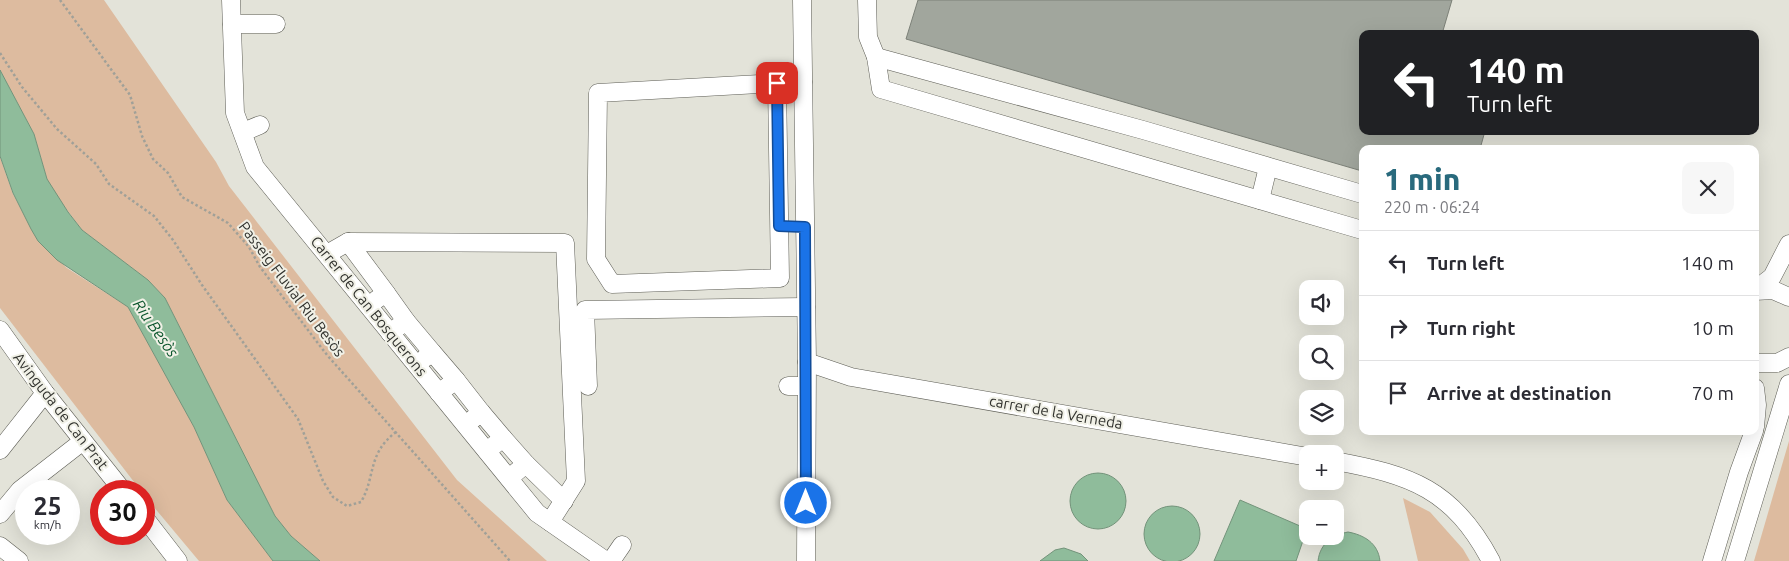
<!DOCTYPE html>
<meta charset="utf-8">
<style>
body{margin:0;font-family:Ubuntu,sans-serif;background:#f7f7f7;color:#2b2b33;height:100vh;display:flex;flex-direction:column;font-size:19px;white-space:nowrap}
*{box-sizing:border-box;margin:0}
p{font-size:16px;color:#7c7c81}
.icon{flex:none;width:28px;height:28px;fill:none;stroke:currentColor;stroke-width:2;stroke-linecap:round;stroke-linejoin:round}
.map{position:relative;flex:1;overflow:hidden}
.details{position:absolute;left:1359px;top:145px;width:400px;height:290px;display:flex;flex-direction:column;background:#fff;border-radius:10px;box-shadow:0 5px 20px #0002}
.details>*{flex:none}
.top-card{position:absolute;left:1359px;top:30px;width:400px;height:105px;border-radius:10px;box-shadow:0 5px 20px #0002;background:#202124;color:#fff;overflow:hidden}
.buttons{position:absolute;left:1299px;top:280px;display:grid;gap:10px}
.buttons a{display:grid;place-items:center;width:45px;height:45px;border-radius:10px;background:#fff;box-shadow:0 5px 20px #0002;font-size:25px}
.speed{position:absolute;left:15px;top:480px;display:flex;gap:10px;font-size:25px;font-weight:700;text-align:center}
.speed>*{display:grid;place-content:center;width:65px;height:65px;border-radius:50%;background:#fff;box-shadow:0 5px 20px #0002;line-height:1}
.speed small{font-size:12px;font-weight:400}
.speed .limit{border:8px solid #d22;background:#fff;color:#111}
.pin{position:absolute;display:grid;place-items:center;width:42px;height:42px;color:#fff;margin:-21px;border-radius:10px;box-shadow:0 2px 8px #0006}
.me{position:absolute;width:55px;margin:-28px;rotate:0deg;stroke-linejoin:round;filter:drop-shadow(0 0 4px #0008)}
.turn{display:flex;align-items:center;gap:18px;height:105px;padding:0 25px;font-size:22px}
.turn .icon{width:65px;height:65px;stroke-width:2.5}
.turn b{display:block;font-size:35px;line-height:42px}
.round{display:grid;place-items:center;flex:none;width:52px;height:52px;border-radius:10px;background:#f7f7f7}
.head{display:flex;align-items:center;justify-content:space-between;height:85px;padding:0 25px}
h1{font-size:30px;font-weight:800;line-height:38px;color:#296a7d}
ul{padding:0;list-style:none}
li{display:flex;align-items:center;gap:15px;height:65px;padding:0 25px;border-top:1px solid #e1e1e2}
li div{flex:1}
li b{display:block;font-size:19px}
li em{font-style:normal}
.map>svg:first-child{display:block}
.green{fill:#ddbb9f}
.water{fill:#8fbc9b;stroke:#73937a}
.building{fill:#a1a69d;stroke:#7c8078}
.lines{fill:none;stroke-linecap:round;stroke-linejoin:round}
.minor-casing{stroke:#5d5d55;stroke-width:19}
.path{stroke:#a0a098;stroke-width:2.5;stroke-dasharray:2.5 2.5;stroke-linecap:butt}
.minor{stroke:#fff;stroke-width:18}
.route-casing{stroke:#114b97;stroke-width:12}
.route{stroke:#1a73e8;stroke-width:9}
.labels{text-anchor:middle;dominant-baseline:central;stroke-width:4;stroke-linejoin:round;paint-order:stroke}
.street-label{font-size:15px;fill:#31322e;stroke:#f0f0e6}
.water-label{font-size:16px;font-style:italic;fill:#0c562d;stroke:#f0f0e6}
</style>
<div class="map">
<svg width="1789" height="561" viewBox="0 0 1789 561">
<rect width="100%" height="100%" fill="#e3e3d9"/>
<!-- green -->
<g class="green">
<polygon points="0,0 104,0 216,162 229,186 457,480 547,561 320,561 291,536 275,516 165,298 148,280 82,230 52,190 47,179 34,134 0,70"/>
<polygon points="0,157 13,194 38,241 67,268 128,307 194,427 227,500 273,561 199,561 148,500 144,491 141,491 0,308"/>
<polygon points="1789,441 1789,561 1754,561"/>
<polygon points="1403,498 1430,512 1463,549 1470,561 1418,561"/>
</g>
<!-- water -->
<g class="water">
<polygon points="0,70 34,134 47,179 68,212 82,230 148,280 165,298 275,516 291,536 320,561 273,561 227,500 194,427 128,307 57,260 38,241 31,229 13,193 0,156"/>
<circle cx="1098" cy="501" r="28"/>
<polygon points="1240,500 1307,529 1296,561 1214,561"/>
<circle cx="1172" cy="534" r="28"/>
<path d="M1348 532C1364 535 1378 543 1380 561H1318C1320 543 1333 535 1348 532Z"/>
<polygon points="1064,548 1081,554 1088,561 1040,561 1055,550"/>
</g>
<!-- building -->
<polygon class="building" points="918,0 1452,0 1442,34 1362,34 1362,131 1485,131 1480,149 1362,149 1362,171 906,39"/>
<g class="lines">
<defs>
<g id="minor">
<polyline points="231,0 235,113 255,167 537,513 606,561"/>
<polyline points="802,0 807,362 806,561"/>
<polyline points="867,0 868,37 876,57"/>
<polyline points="232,24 276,24"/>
<polyline points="777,83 598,93 596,259 612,284 780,278 777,83 803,82"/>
<polyline points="243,132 260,125"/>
<polyline points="1362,194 1143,130 876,57 881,89 1362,230"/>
<polyline points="1260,200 1268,167"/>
<polyline points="348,242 386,293"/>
<polyline points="327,254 348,242 565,243 576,481 550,522"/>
<polyline points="1755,290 1772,277 1789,244"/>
<polyline points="1755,291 1773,290 1789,297"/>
<polyline points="376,300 386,293 406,321"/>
<polyline points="0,330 45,393 123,491"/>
<polyline points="390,333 406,321 432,352"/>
<polyline points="425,358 432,352 456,380"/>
<polyline points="807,362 851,377 1308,457"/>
<polyline points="1755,363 1777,363 1789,357"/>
<polyline points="588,386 585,310 806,307"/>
<polyline points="788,386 806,386"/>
<polyline points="1755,388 1757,405 1755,427"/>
<polyline points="439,393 456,380 481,412"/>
<polyline points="473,419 481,412 503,438"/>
<polyline points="0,450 45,393"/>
<polyline points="487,451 503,438 526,464"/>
<path d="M1335 461C1411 475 1453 489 1491 561"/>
<polyline points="509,478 526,464 564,501"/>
<polyline points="0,514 20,490 83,441"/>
<polyline points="144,517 178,561"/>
<polyline points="0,546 19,561"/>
<polyline points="611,561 622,545"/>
<polyline points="1712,561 1739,472 1754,431"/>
<polyline points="1735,561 1789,384"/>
</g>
</defs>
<!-- minor casing -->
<use href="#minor" class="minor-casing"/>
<!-- path -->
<g class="path">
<polyline points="60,0 130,95 142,136 153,159 168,173 182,197 228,223 249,247 260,267 327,355 510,561"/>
<path d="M0 53 22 87 57 129 96 164 109 184 154 216 173 240 202 285 298 419 323 481 333 497 347 506 361 502C376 476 367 454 396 432"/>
</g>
<!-- minor -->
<use href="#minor" class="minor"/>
</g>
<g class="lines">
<defs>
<polyline id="route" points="777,83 779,226 805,227 806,503"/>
</defs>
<!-- route casing -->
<use href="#route" class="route-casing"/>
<!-- route -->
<use href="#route" class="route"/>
</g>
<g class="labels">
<!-- street labels -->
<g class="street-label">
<text transform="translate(292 289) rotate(53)">Passeig Fluvial Riu Besòs</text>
<text transform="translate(369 306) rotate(51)">Carrer de Can Bosquerons</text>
<text transform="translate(61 411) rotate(52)">Avinguda de Can Prat</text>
<text transform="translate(1056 412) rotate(10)">carrer de la Verneda</text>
</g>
<!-- water labels -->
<g class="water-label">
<text transform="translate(156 328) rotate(55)">Riu Besòs</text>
</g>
</g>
</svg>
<div class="buttons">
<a><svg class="icon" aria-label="sound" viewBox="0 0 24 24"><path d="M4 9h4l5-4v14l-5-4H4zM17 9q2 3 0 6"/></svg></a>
<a><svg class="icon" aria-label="search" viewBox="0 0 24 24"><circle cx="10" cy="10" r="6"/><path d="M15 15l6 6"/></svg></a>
<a><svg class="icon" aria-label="layers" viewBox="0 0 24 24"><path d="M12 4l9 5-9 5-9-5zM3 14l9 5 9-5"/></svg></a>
<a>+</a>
<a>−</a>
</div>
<div class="speed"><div>25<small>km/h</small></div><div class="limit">30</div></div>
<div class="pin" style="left:777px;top:83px;background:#d93025"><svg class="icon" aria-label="arrive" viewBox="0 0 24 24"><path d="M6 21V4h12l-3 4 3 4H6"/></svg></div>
<svg class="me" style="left:806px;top:503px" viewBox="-20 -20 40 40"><circle r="17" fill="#1a73e8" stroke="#fff" stroke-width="3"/><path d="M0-11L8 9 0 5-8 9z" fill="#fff"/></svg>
<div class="top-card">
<div class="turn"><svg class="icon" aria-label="left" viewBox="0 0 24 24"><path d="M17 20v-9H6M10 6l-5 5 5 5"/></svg><div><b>140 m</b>Turn left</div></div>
</div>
<section class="details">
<div class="head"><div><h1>1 min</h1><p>220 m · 06:24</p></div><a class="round"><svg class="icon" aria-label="close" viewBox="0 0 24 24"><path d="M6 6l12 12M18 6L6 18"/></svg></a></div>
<ul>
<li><svg class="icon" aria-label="left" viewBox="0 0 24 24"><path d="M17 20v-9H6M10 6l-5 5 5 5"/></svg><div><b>Turn left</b></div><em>140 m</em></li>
<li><svg class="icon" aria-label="right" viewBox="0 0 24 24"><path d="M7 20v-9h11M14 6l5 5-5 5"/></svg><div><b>Turn right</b></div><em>10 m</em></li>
<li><svg class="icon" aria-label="arrive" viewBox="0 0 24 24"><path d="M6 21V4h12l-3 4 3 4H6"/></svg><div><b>Arrive at destination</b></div><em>70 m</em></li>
</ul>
</section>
</div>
